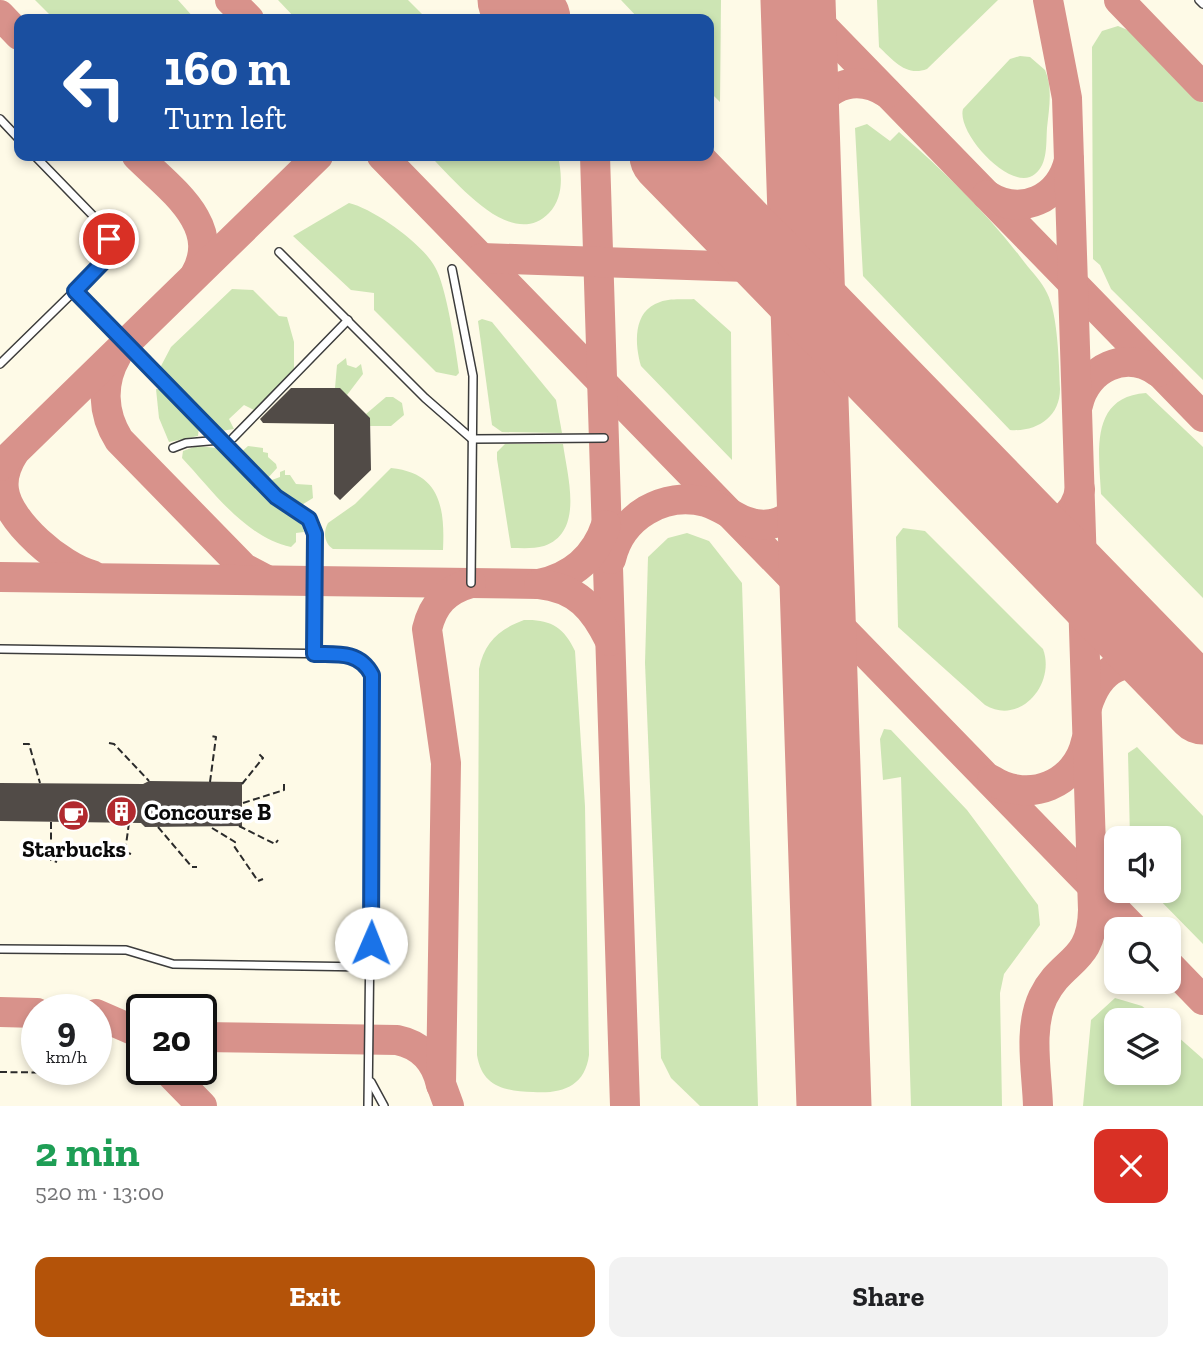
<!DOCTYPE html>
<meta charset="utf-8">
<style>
body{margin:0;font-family:"Zilla Slab",serif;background:#f2f2f2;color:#202124;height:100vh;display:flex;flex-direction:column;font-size:26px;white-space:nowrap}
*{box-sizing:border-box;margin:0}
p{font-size:23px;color:#757577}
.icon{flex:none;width:38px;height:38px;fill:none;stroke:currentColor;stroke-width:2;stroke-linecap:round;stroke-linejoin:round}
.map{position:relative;height:1106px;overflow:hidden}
.drawer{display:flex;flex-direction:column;background:#fff;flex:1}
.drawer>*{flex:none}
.banner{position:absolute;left:14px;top:14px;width:700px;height:147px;border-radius:14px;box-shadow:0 4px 10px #0003;background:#1a4fa0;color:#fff;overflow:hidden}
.buttons{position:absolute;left:1104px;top:826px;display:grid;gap:14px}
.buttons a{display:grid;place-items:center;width:77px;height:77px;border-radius:14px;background:#fff;box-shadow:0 4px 10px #0003;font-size:35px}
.speed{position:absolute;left:21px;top:994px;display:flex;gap:14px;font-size:35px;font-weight:700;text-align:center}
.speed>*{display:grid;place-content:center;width:91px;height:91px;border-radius:50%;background:#fff;box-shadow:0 4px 10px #0003;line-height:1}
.speed small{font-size:18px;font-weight:400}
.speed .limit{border:4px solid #111;border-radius:10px;background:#fff;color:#111}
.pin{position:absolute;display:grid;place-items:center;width:60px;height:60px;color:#fff;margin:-30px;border:4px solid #fff;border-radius:50%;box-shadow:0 2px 7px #0007}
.me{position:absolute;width:77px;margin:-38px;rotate:1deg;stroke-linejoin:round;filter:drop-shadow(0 0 5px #0008)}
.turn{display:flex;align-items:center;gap:24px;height:147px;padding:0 35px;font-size:32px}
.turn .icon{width:91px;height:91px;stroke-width:2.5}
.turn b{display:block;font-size:49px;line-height:60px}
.round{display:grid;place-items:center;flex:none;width:74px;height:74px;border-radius:14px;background:#f2f2f2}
.overview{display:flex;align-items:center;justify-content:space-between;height:119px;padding:0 35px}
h1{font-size:42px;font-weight:700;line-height:52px;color:#1e9e55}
.button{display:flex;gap:14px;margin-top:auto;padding:14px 35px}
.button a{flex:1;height:80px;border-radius:14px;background:#b45309;color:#fff;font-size:28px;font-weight:700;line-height:80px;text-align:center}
.button a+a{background:#f2f2f2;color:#202124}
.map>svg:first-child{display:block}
.green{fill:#cde5b4}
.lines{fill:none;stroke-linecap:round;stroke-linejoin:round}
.taxiway{stroke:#d8928b;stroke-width:30}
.runway{stroke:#d8928b;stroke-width:75}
.building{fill:#514b47}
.service-casing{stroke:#3c3c3c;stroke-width:10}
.path{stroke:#2b2b2b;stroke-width:2;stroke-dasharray:7 3.5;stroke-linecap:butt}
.service{stroke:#fff;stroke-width:7}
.route-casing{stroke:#114b97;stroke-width:18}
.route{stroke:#1a73e8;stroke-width:12}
.labels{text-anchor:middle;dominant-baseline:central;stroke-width:7;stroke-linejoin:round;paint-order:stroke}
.poi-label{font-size:23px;font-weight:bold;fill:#090909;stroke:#fff;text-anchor:start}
</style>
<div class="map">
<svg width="1203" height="1106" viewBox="0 0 1203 1106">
<rect width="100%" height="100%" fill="#fefae7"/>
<!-- green -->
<g class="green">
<polygon points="35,0 178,0 195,19 54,19"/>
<polygon points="278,0 408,0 427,19 296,19"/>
<polygon points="621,0 721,0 720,102 709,91 709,19 639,19"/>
<path d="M877 0H998L927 69C906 77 893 60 879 47Z"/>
<polygon points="1118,26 1135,33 1203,103 1203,380 1111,289 1100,265 1093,259 1092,47 1102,31"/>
<path d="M1020 56 1030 57 1045 70C1053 88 1049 109 1047 128 1046 143 1048 164 1035 174 1012 194 956 133 963 109L1010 59Z"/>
<path d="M867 124 890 141 899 132C945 172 988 214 1025 263 1032 272 1042 282 1047 293 1058 314 1059 364 1060 389 1060 417 1037 432 1010 430L863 276 855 128Z"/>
<path d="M430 156H558C562 175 564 197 549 213 511 252 455 180 430 156Z"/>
<path d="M349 203C374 209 423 244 435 267 446 285 456 350 459 373L456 376 436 372 374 310V293L351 290 293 236Z"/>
<polygon points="232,289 253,290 279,316 287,317 294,342 294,370 254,410 244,405 229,419 234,429 221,431 164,374 161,366 171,347"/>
<path d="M694 299 731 332 732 460 641 366C635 345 632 311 660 302 670 298 684 300 694 299Z"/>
<polygon points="482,319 492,322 556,400 562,433 502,432 492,425 478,321"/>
<polygon points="346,358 347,365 356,368 361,364 363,374 347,395 335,388 337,365"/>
<polygon points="156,389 161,389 199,427 198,436 169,442 159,418"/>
<path d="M1146 393 1203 447V598L1101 494C1099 453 1089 397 1146 393Z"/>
<polygon points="386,397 393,397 402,403 404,415 391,426 370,426 370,419 366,414"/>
<path d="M505 444H563C567 475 585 532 544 546 534 549 522 548 511 548L497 459V452Z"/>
<path d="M197 446 216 448 224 452 276 505 301 522 304 532 296 533V542L291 547C245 537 213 491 182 458L183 451Z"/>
<polygon points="248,446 263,448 263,452 268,453 268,457 276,464 277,468 267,479 269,481 280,477 280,472 285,470 285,475 290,475 296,484 312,485 313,498 300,506 284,497 240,453"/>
<path d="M391 468C440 473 445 507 443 550L333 549C324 543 323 532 328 523L355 504Z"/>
<path d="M903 528 925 531 1043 649C1056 684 1020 726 985 705L898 627 896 537Z"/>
<polygon points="687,533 709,541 742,583 758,1106 700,1106 671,1078 661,1058 645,663 648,557 668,538"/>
<path d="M524 620C550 619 564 627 575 651L585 806 589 1055C585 1087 561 1094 533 1092 505 1091 482 1087 477 1055L479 669C484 643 499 629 524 620Z"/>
<polygon points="884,729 891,730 967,810 1038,905 1040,925 1004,974 1000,993 1002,1106 911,1106 901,777 883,780 880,739"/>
<polygon points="1137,747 1203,816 1203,944 1151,891 1169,891 1169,838 1130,838 1128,753"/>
<polygon points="1115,998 1142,1006 1159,1020 1116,1020 1116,1073 1169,1073 1169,1029 1203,1059 1203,1106 1083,1106 1091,1020"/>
</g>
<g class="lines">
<!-- taxiway -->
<g class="taxiway">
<polyline points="230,0 249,19"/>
<polyline points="797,0 1203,417"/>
<polyline points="1119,0 1203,87"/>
<polyline points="0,15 19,35"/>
<path d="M803 132C815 93 849 69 887 93"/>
<path d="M137 156C169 188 224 225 195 275"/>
<polyline points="382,156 1134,929"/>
<polyline points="595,156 625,1106"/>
<path d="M987 195C1021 217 1060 199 1069 160"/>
<polyline points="482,258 747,267 777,276 808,301"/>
<path d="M117 355C101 382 102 413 119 440L244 568 267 580"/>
<path d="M1078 405C1086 368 1126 349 1158 372"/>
<path d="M14 453C7 464 2 477 4 490 8 522 61 567 92 575"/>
<polyline points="0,466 318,156"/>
<path d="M1024 522C1051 530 1075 519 1080 489"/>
<polyline points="1054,553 1078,604"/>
<path d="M611 559C621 516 664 491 706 502 720 506 732 516 745 521 780 535 810 507 814 474"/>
<path d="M0 577 539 584C572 577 595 558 606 525"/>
<path d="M539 584C577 588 594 608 610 641"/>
<path d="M1087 707C1100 665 1125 657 1166 668"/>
<path d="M992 780C1029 804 1077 784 1086 741"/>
<polyline points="1169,965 1203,1000"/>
<polyline points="0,1012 37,1013"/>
<polyline points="96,1014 142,1034"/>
<path d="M201 1037 397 1040C422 1045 436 1061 441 1085"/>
<polyline points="166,1069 202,1106"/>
<path d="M449 1106 441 1084 446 763 427 629C433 604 446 590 471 583"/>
<path d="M1038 1106C1037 1072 1028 1029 1043 997 1062 958 1092 964 1093 910L1067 98 1048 0"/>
</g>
<!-- runway -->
<g class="runway">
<polyline points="515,0 533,19"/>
<polyline points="798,0 834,1106"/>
<polyline points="667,156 1203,707"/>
</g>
</g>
<!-- building -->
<g class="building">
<polygon points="291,388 340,388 370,418 371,470 340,500 334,494 334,424 263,423 260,419"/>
<polygon points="149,781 242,782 242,826 145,827 141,823 0,821 0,783 143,784"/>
</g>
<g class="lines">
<defs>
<g id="service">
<polyline points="1199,0 1203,4"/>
<polyline points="0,119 19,139"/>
<polyline points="279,252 425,398 472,439 604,438"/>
<polyline points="452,269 473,376 471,583"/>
<polyline points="75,291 276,497 312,524 314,654"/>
<path d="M0 364 100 266C111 254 111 240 103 226L35 156"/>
<polyline points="233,438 348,320"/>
<polyline points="173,448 186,443 220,440"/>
<path d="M0 649 344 654C361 657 371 667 373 684L368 1106"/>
<polyline points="0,949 126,950 173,964 370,967"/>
<polyline points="371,1082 384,1106"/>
</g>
</defs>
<!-- service casing -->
<use href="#service" class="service-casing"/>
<!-- path -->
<g class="path">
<polyline points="109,743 114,744 149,781"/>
<polyline points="23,744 29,744 40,783"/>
<polyline points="210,782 216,737 211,736"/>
<polyline points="242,784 263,758 259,754"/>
<polyline points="243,803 284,790 284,784"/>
<polyline points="51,822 51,860 57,862"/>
<polyline points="129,823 125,852 131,854"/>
<polyline points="239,826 275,844 278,840"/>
<polyline points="158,827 192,867 197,867"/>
<polyline points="212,828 235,842 234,846 258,881 263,879"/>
<polyline points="0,1072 79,1073"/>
</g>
<!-- service -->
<use href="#service" class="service"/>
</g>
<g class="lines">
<defs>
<path id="route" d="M109 239 106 259 75 291 276 497 309 519 315 534 314 654C337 654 360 651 372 675L371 943"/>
</defs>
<!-- route casing -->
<use href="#route" class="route-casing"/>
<!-- route -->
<use href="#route" class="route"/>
</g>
<!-- icons -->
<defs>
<symbol id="building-disc" viewBox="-11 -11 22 22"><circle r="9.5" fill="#b12a2f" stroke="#fff"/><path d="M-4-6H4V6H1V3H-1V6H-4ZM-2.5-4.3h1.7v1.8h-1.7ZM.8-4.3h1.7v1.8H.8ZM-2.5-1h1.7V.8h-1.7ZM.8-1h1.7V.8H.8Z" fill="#fff"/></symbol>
<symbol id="cafe-disc" viewBox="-11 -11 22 22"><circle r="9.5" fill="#b12a2f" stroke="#fff"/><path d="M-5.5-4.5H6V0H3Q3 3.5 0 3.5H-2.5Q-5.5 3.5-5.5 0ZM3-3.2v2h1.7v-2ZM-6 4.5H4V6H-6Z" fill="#fff"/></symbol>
</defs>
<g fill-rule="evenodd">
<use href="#building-disc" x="104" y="794" width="35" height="35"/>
<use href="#cafe-disc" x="56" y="798" width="35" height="35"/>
</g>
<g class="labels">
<!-- poi labels -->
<g class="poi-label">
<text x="144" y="812">Concourse B</text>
<text x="74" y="849" text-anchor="middle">Starbucks</text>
</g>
</g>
</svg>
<div class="buttons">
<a><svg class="icon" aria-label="sound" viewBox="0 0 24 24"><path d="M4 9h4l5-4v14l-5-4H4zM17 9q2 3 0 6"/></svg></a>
<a><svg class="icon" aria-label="search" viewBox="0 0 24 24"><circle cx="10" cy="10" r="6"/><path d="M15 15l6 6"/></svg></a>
<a><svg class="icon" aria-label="layers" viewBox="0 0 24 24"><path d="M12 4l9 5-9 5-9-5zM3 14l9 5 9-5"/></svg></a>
</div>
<div class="speed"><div>9<small>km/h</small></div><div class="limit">20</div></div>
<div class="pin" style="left:109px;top:239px;background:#d93025"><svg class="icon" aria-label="arrive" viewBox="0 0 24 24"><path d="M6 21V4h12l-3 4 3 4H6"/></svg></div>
<svg class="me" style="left:371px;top:943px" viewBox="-20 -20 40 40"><circle r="19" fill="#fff"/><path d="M0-13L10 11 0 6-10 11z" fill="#1a73e8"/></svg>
<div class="banner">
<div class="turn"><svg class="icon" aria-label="left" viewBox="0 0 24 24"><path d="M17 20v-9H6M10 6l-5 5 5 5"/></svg><div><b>160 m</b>Turn left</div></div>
</div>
</div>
<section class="drawer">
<div class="overview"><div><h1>2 min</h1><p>520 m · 13:00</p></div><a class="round" style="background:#d93025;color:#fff"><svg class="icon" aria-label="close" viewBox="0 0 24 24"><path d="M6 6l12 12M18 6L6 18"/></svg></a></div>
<div class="button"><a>Exit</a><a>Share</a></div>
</section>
